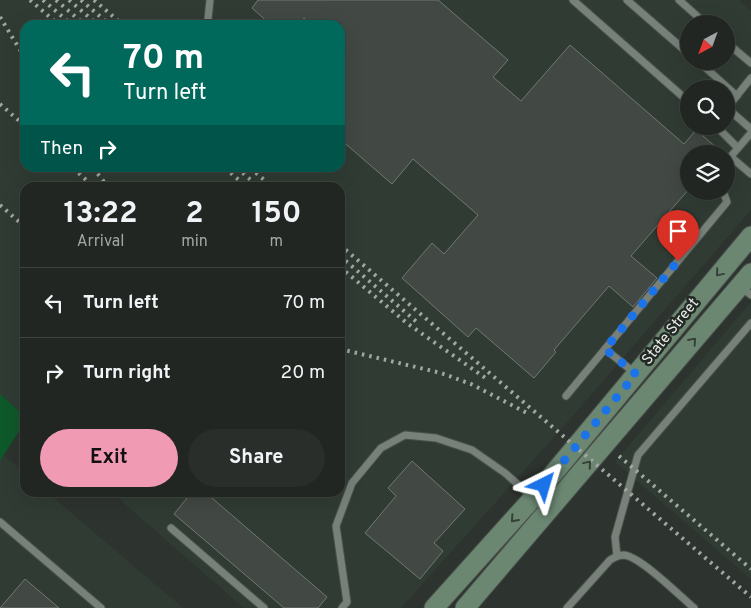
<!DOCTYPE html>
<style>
body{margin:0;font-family:Overpass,sans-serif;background:#2a2e2a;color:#f1f3f6;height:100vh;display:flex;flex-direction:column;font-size:19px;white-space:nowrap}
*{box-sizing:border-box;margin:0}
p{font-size:16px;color:#a2a5a5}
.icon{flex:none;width:28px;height:28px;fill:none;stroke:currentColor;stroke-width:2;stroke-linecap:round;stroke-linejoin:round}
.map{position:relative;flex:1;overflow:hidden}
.details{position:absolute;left:20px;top:182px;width:325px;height:315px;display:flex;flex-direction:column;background:#222622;border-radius:15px;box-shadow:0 5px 20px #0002,0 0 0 1px #3f4340}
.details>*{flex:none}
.guide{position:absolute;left:20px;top:20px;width:325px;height:152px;border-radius:15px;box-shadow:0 5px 20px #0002,0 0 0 1px #3f4340;background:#00695c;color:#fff;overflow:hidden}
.needle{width:32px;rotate:221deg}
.controls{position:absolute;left:680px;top:15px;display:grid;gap:10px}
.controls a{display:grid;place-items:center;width:55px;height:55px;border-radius:50%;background:#222622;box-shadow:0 5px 20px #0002,0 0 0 1px #3f4340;font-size:25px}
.pin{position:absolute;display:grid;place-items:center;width:42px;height:42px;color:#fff;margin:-51px -21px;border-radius:50% 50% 50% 0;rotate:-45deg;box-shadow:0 0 5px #0007}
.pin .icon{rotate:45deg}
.me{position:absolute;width:55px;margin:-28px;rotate:40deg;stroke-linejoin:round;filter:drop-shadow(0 0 4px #0008)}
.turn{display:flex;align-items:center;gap:18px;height:105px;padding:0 20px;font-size:22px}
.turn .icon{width:65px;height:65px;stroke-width:2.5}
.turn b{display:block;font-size:35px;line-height:42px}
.then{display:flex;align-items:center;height:48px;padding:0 20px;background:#0003;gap:10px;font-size:19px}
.eta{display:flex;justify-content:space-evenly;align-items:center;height:85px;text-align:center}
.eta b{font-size:30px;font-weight:700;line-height:35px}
.primary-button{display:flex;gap:10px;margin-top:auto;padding:10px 20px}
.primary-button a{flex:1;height:58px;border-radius:30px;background:#f19ab4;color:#111;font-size:20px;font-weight:700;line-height:58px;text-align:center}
.primary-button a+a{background:#2a2e2a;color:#f1f3f6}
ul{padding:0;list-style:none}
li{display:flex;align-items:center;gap:15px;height:70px;padding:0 20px;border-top:1px solid #3f4340}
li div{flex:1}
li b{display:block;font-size:19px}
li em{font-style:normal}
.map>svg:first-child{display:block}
.built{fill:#303c33;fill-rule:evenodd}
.green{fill:#0e592a}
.building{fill:#424843;stroke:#717872}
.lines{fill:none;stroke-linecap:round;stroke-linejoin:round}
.lane-casing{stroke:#4b514c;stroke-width:9}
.secondary-casing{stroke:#4b514c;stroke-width:21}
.lane{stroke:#78807a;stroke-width:7}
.secondary{stroke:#6b8772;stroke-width:19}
.rail{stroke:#a2a7a2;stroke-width:4;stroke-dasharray:2.5 5;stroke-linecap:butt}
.oneway{stroke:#354038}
.route{stroke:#1a73e8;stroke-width:9;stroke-dasharray:0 16.2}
.labels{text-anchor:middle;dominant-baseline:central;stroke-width:5;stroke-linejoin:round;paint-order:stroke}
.street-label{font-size:15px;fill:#e6eae6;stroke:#232924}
</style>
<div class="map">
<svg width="751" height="608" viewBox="0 0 751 608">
<rect width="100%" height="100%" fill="#2d332e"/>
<!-- built -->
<g class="built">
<path d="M0 0H739L751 11V210L564 426 401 608H244L112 493 340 492V188H25V416L0 394ZM689 24H726V61H689ZM25 25H340V168H25ZM689 89H726V126H689ZM689 154H726V191H689Z"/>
<polygon points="751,302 751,579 615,462"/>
<polygon points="4,456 25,473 25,492 48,493 183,608 0,608 0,461"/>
</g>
<!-- green -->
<polygon class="green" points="0,394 25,416 25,422 0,461"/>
<!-- building -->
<g class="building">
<polygon points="258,0 438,0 508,60 493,77 521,101 570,45 684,144 696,130 724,154 689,154 689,189 631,256 657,278 648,289 633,307 609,286 554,350 556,352 534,378 476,328 468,337 402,278 432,243 444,254 478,215 413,159 392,184 340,139 340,61 346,54 340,49 340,25 312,25 304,18 298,25 271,25 252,8"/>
<polygon points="412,461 465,509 434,543 443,551 420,579 365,533 396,496 388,488"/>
<polygon points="192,492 205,492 327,597 318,608 284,608 174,514"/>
<polygon points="25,579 59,608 0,608"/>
</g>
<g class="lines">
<defs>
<g id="lane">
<polyline points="210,0 208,19 210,25"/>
<polyline points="573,0 689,102"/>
<polyline points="627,0 689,54"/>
<polyline points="679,0 706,24"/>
<polyline points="726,42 751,63"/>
<polyline points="698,61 737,96"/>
<polyline points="751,78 727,108 751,129"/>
<polyline points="716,126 738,148"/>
<polyline points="731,157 751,174"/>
<polyline points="726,162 751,133"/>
<polyline points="740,286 751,295"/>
<polyline points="605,349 636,374"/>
<polyline points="566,396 727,202 723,191"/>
<polyline points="0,522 101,608"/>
<polyline points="171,528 264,608"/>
<polyline points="617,556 615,537 638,455 751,323"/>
<polyline points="342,608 347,602 336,526 352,483 381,448 405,435 436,438 472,450 505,473 548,511"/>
<path d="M567 608 610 560C615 557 618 555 624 555 641 557 680 596 694 608"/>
</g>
<g id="secondary">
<polyline points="434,608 533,498 751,236"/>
<polyline points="465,608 751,273"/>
</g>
</defs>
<!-- lane casing -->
<use href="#lane" class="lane-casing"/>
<!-- secondary casing -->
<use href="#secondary" class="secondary-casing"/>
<!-- lane -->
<use href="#lane" class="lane"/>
<!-- secondary -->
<use href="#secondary" class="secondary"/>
<!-- rail -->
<g class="rail">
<polyline points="30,0 59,25"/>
<polyline points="43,0 72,25"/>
<polyline points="56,0 85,25"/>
<polyline points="69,0 98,25"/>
<polyline points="81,0 110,25"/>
<polyline points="94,0 123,25"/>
<polyline points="0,17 25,58"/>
<polyline points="0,104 25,126"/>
<polyline points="73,168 95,188"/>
<polyline points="93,168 109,188"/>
<polyline points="225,168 248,188"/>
<polyline points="237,168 260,188"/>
<polyline points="250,168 274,188"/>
<polyline points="0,205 25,227"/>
<polyline points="340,245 751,597"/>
<polyline points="340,256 418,323"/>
<polyline points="340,267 408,324 487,379"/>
<polyline points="340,349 441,373 471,384 529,414"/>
<polyline points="619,456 751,569"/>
<polyline points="332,492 337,497"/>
</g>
</g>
<!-- one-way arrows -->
<defs><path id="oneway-chevron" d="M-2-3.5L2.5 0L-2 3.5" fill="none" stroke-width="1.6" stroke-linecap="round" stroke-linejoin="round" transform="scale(1.25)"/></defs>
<g class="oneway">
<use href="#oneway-chevron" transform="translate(719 273) rotate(130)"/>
<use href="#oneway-chevron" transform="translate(693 341) rotate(-49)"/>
<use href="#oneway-chevron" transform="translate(588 464) rotate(-50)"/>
<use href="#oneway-chevron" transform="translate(514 519) rotate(132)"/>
</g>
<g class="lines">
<!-- route -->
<polyline class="route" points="544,485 636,374 605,349 678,261"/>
</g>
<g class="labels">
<!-- street labels -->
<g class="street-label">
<text transform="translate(671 332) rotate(-51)">State Street</text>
</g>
</g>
</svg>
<div class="controls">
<a><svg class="needle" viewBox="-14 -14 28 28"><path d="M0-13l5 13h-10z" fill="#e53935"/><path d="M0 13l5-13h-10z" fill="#a2a5a5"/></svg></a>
<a><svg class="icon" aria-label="search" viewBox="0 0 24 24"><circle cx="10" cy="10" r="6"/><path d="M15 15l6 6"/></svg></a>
<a><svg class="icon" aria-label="layers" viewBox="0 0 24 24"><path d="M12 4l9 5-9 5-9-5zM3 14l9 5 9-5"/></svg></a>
</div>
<div class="pin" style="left:678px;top:261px;background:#d93025"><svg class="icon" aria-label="arrive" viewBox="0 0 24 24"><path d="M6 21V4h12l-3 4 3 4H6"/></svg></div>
<svg class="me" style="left:544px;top:485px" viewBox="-20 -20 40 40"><path d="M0-17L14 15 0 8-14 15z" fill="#1a73e8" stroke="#fff" stroke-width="4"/></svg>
<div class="guide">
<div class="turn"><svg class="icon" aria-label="left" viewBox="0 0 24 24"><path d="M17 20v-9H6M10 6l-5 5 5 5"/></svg><div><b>70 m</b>Turn left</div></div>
<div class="then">Then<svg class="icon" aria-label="right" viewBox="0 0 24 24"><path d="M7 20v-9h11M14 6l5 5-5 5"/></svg></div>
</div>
<section class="details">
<div class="eta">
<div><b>13:22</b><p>Arrival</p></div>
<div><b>2</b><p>min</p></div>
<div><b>150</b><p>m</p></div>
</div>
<ul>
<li><svg class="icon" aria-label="left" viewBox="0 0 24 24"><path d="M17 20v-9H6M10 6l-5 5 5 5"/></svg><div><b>Turn left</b></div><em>70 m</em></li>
<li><svg class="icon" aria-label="right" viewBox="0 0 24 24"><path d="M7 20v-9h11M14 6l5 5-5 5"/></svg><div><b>Turn right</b></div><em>20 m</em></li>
</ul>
<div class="primary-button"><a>Exit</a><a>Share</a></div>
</section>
</div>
